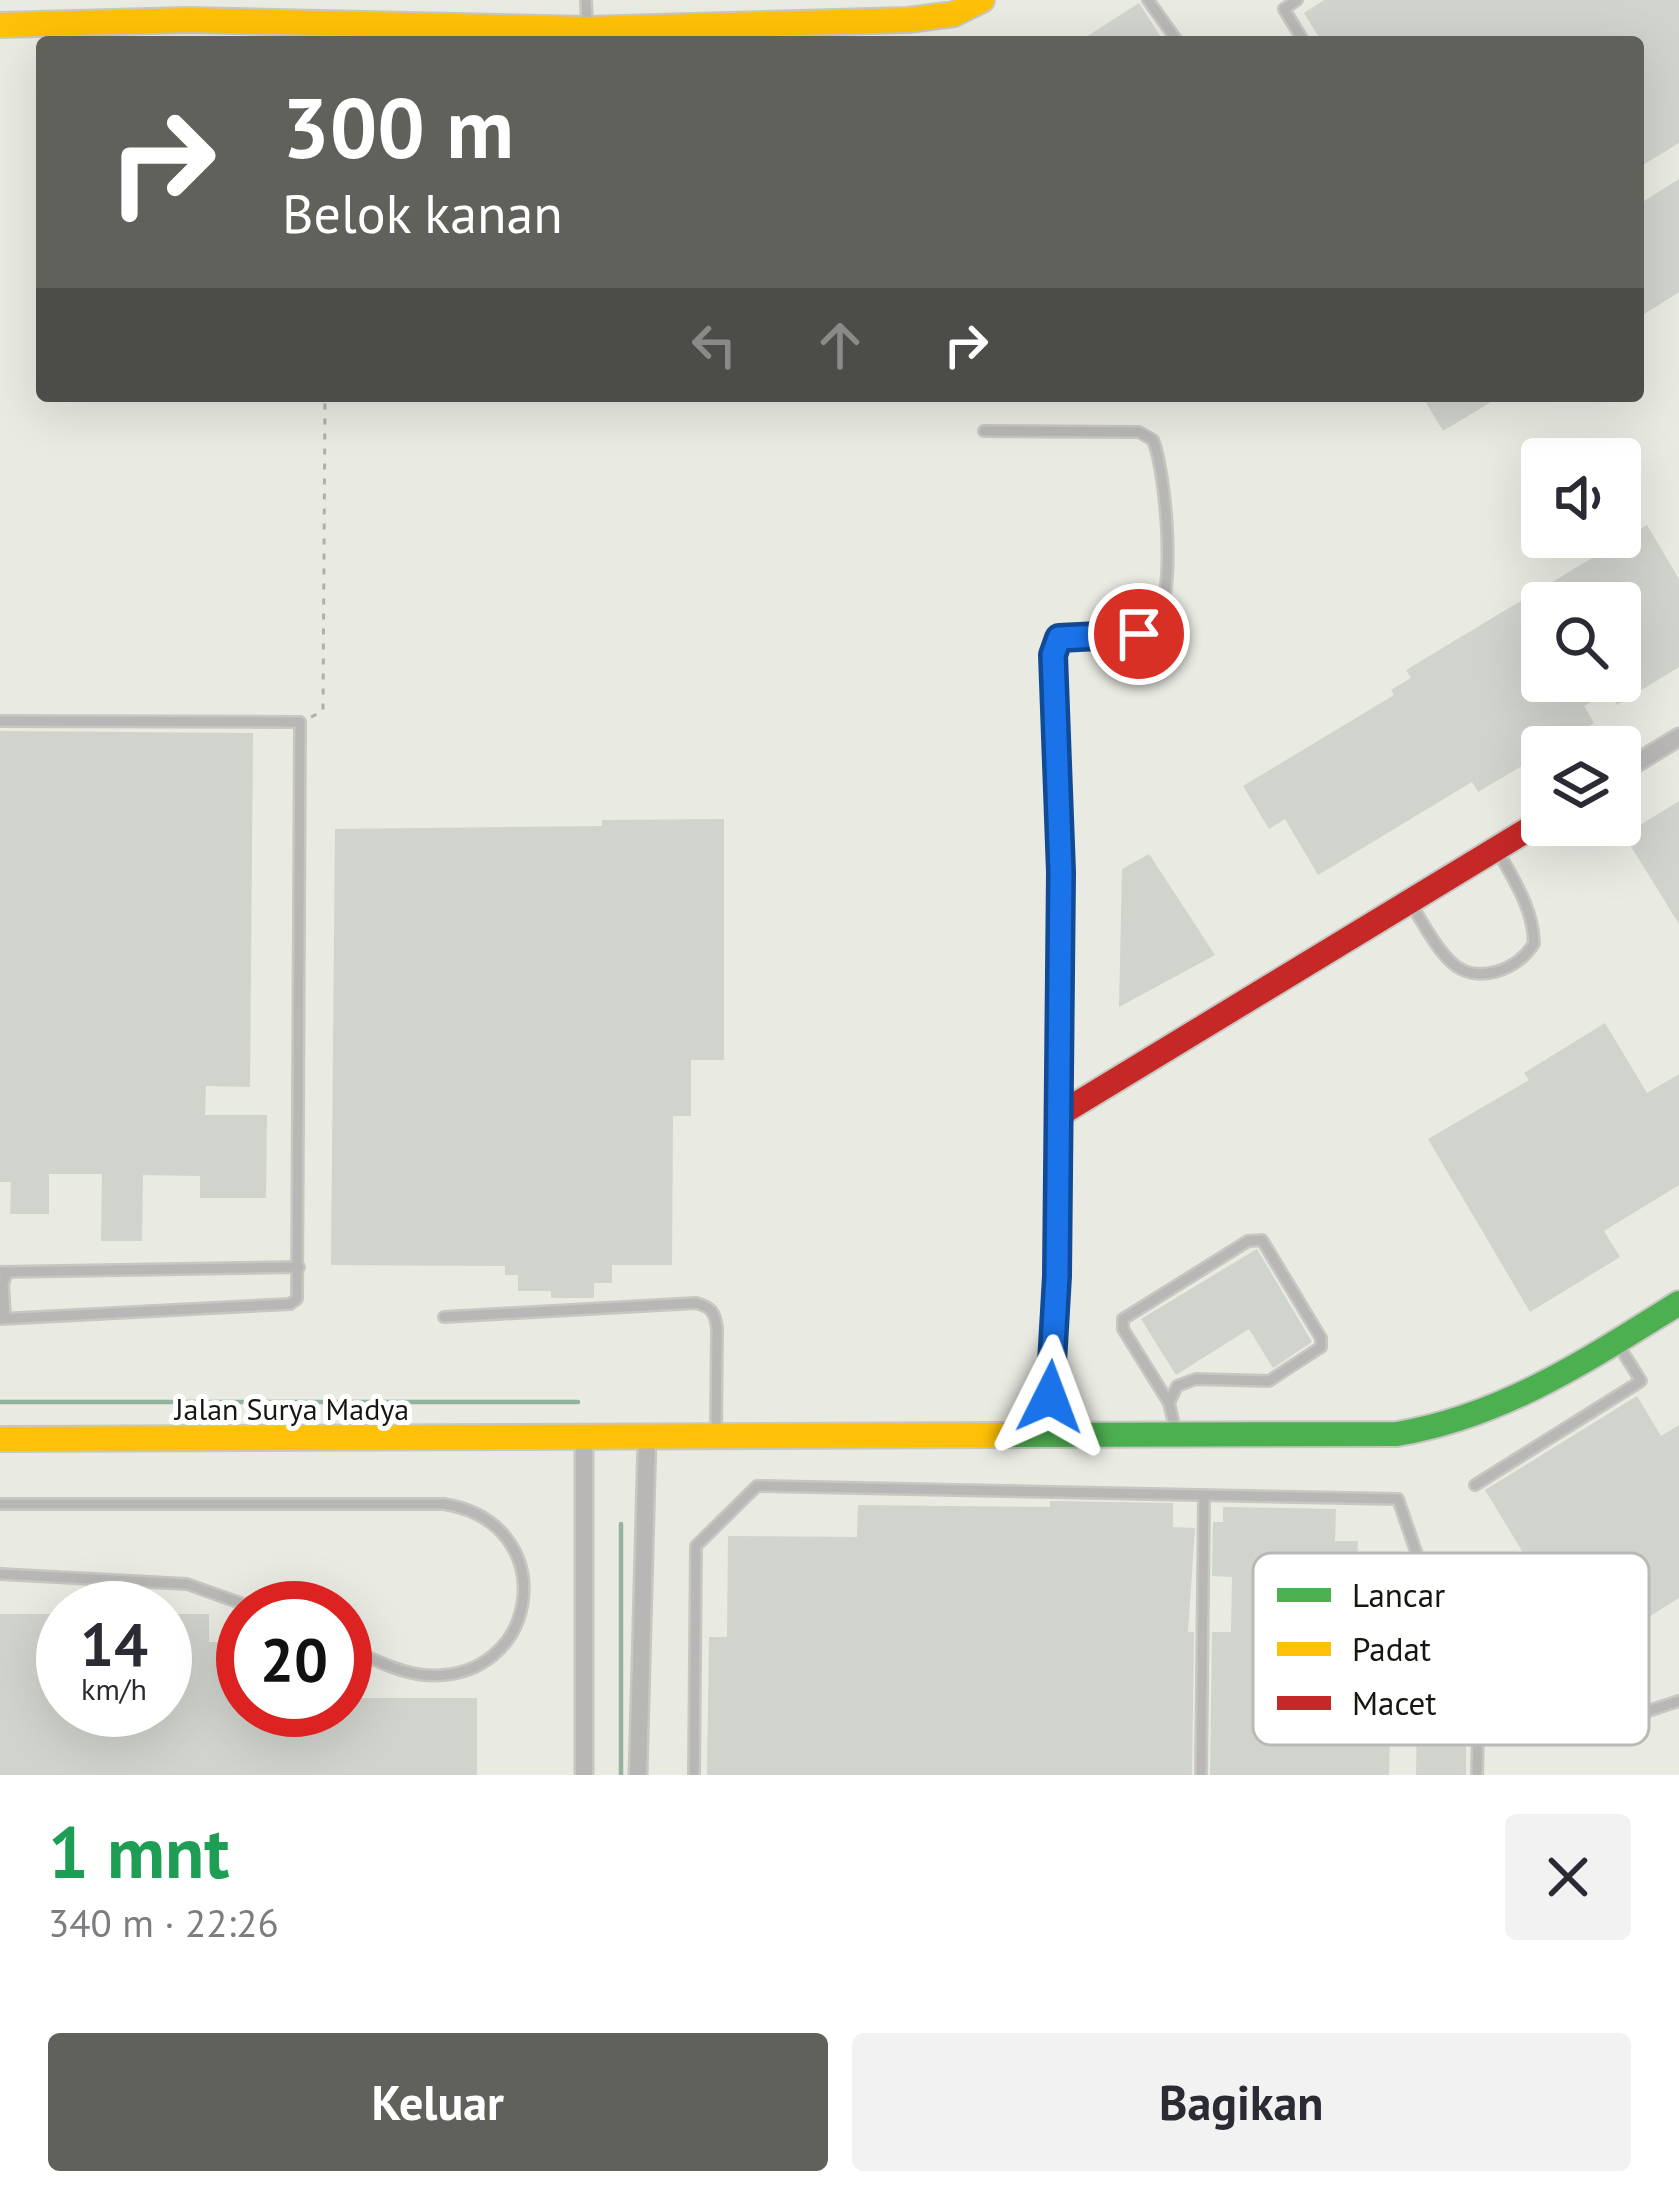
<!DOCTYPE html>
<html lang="id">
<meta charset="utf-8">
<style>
body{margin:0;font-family:"PT Sans",sans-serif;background:#f2f2f3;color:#2b2b33;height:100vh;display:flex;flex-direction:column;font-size:45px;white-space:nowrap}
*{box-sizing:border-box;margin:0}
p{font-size:39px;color:#7c7c81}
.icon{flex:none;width:66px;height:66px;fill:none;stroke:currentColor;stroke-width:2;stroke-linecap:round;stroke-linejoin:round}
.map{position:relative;height:1775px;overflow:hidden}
.side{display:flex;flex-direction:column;background:#fff;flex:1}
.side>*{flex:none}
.banner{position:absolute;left:36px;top:36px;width:1608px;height:366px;border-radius:12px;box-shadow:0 12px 48px #0002;background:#60615b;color:#fff;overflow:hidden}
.tools{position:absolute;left:1521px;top:438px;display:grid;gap:24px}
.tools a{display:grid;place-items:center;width:120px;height:120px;border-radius:12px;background:#fff;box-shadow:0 12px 48px #0002;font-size:60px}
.speed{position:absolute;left:36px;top:1581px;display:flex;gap:24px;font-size:60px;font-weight:700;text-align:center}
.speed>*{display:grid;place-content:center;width:156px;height:156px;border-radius:50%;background:#fff;box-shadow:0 12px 48px #0002;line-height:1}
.speed small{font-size:30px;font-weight:400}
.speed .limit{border:18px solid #d22;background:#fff;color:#111}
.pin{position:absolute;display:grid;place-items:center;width:102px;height:102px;color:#fff;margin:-51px;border:6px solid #fff;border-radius:50%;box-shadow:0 3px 12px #0007}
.me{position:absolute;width:132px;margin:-66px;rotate:3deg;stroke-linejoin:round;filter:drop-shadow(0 0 9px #0008)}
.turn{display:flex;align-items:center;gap:42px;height:252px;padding:0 48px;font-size:54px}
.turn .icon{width:156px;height:156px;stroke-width:2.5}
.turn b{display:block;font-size:84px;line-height:102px}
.lanes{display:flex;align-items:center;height:114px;padding:0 48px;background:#0003;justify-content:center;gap:60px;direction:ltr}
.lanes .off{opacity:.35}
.round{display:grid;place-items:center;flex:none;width:126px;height:126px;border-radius:12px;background:#f2f2f3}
.summary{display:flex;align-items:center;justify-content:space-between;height:204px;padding:0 48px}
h1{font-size:72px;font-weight:800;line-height:90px;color:#1e9e55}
.primary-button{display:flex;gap:24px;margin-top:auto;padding:24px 48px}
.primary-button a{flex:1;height:138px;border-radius:12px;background:#60615b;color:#fff;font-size:48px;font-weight:800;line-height:138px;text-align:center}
.primary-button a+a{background:#f2f2f3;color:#2b2b33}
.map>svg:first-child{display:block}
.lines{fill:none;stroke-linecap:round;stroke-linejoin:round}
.stream{stroke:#92b39e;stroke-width:4.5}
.building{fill:#d1d3cd;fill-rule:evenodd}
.lane-casing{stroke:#c7c7c2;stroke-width:14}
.street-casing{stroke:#c7c7c2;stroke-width:21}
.fast-casing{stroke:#c7c7c2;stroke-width:28}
.slow-casing{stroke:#c7c7c2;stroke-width:28}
.jam-casing{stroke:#c7c7c2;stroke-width:28}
.path{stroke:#afafac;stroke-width:3;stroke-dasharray:6 9;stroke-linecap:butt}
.lane{stroke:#b8b7b5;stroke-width:9}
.street{stroke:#b8b7b5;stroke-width:16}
.fast{stroke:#4caf50;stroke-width:24}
.slow{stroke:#ffc107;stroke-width:24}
.jam{stroke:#c62828;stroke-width:24}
.route-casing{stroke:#114b97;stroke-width:30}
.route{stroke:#1a73e8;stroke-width:21}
.labels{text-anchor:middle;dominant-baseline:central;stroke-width:10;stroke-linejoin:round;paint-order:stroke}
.street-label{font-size:30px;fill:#171712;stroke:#fff}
.key{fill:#fff;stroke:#b9b9b8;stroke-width:3}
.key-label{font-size:33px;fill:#171712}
</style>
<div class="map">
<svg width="1679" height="1775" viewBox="0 0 1679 1775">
<rect width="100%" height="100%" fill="#e9eae2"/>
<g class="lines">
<!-- stream -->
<g class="stream">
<polyline points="0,1402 578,1402"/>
<polyline points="621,1524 621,1775"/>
</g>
</g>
<!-- building -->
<g class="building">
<polygon points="1324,0 1679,0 1679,143 1638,168 1638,42 1322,42 1304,13"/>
<polygon points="1139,3 1164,42 1078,42"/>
<polygon points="1679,179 1679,292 1638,318 1638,205"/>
<polygon points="1422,396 1501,396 1443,431"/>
<path d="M1647 525 1679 579V667L1617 705 1609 691 1584 706 1594 723 1553 747H1542V754L1478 792 1472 782 1318 875 1285 819 1269 829 1243 786 1394 695 1391 690 1411 678 1406 670ZM1542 603H1620V681H1542Z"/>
<polygon points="0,731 253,733 250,1087 206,1086 205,1115 267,1115 266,1198 200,1198 200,1176 143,1175 142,1241 101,1241 102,1174 49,1174 49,1214 10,1214 11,1182 0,1182"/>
<polygon points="1679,801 1679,924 1624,835"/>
<polygon points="724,819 724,1060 691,1060 691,1116 673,1116 672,1265 612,1265 612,1283 594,1283 594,1298 551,1298 551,1291 518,1291 518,1275 505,1275 505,1266 331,1265 335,829 602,826 602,820"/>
<polygon points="1149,854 1215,955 1119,1007 1122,869"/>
<polygon points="1605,1023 1647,1093 1679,1074 1679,1185 1604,1231 1620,1257 1530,1312 1428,1139 1529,1080 1524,1073"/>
<polygon points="1257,1249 1312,1342 1273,1368 1249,1329 1176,1375 1141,1319"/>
<polygon points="1637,1396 1661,1436 1679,1425 1679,1598 1586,1656 1485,1490"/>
<polygon points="1050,1501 1173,1503 1173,1527 1195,1528 1188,1632 1194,1632 1192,1775 707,1775 709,1637 727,1637 728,1536 857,1537 858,1505 1050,1507"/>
<polygon points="1223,1507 1336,1509 1335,1541 1358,1541 1357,1564 1394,1565 1389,1775 1210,1775 1212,1632 1231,1632 1232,1577 1212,1576 1213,1522 1223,1522"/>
<polygon points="0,1614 63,1614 63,1710 165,1710 165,1614 209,1614 209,1642 243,1642 243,1710 345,1710 345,1698 477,1698 477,1775 0,1775"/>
<polygon points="1417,1715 1463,1716 1466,1727 1466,1775 1416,1775"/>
</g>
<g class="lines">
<defs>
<g id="lane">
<polyline points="586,0 587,25"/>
<polyline points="1148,0 1178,42"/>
<polyline points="1297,0 1284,9 1304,42"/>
<path d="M984 431 1139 432 1153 440C1166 472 1178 602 1153 626 1137 641 1081 636 1059 638L1053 655 1061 872 1060 1114 1048 1432"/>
<polyline points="0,721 300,722 297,1299 290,1304 0,1319"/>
<path d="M1412 906C1424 924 1435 947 1451 962 1476 986 1519 970 1534 943 1533 909 1515 882 1499 853"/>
<polyline points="0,1272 299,1267"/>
<path d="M444 1317 696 1303C711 1307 715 1312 717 1328L716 1433"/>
<polyline points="5,1318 3,1285 7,1272"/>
<polyline points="1169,1403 1123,1329 1123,1319 1248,1241 1262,1240 1321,1338 1321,1347 1269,1381 1196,1379 1177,1386 1169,1403 1176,1433"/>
<polyline points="1475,1485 1641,1381 1619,1346"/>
<path d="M0 1504H444C564 1523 541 1685 424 1675 396 1672 370 1657 345 1647"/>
<polyline points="0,1574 187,1584 254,1608"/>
<polyline points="1478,1733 1648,1711 1679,1701"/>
<polyline points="694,1775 696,1546 757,1486 1398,1499 1478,1733 1477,1775"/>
<polyline points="1201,1775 1204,1495"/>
</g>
<g id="street">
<polyline points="1620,773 1679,737"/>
<polyline points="584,1775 584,1439"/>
<polyline points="638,1775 647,1438"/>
</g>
<path id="fast" d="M1000 1435 1397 1434C1504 1416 1589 1359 1679 1303"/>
<g id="slow">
<polyline points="0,25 188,20 587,29 908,20 954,14 982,0"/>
<polyline points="0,1439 1000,1435"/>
</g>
<polyline id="jam" points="1060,1114 1542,821"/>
</defs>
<!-- lane casing -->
<use href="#lane" class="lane-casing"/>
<!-- street casing -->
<use href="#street" class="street-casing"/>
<!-- fast casing -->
<use href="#fast" class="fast-casing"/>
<!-- slow casing -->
<use href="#slow" class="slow-casing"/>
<!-- jam casing -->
<use href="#jam" class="jam-casing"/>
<!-- path -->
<polyline class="path" points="311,717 323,711 325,396"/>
<!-- lane -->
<use href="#lane" class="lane"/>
<!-- street -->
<use href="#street" class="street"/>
<!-- fast -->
<use href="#fast" class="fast"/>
<!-- slow -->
<use href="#slow" class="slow"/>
<!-- jam -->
<use href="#jam" class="jam"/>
</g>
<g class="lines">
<defs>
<polyline id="route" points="1050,1397 1057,1276 1061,872 1053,655 1059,638 1139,634"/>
</defs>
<!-- route casing -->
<use href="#route" class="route-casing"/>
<!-- route -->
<use href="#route" class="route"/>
</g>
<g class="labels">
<!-- street labels -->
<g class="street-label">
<text x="292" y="1408">Jalan Surya Madya</text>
</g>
</g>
<!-- legend -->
<rect x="1253" y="1553" width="396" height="192" rx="18" class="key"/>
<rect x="1277" y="1588" width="54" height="14" fill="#4caf50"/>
<rect x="1277" y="1642" width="54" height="14" fill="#ffc107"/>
<rect x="1277" y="1696" width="54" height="14" fill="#c62828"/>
<g class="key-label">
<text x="1352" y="1607">Lancar</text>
<text x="1352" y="1661">Padat</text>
<text x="1352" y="1715">Macet</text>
</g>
</svg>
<div class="tools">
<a><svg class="icon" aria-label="sound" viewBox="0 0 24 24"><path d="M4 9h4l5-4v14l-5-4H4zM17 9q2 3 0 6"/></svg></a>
<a><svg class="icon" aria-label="search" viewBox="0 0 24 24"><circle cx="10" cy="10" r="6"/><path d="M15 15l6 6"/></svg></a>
<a><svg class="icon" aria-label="layers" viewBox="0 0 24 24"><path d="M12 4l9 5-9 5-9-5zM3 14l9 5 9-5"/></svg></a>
</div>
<div class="speed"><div>14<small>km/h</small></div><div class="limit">20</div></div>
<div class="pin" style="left:1139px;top:634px;background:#d93025"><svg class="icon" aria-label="arrive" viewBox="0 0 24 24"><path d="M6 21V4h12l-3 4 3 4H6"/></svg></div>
<svg class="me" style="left:1050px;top:1397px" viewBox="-20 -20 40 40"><path d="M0-17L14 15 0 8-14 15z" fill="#1a73e8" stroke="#fff" stroke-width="4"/></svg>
<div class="banner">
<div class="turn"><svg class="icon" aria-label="right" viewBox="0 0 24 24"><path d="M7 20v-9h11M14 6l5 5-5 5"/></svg><div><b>300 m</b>Belok kanan</div></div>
<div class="lanes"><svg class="icon off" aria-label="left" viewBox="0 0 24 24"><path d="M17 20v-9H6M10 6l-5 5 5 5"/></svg><svg class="icon off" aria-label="ahead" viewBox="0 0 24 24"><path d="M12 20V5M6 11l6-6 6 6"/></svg><svg class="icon" aria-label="right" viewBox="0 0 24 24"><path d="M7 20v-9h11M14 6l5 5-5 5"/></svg></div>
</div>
</div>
<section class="side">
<div class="summary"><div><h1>1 mnt</h1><p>340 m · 22:26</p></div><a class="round"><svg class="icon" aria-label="close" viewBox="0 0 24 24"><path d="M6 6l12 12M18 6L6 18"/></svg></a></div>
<div class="primary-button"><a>Keluar</a><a>Bagikan</a></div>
</section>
